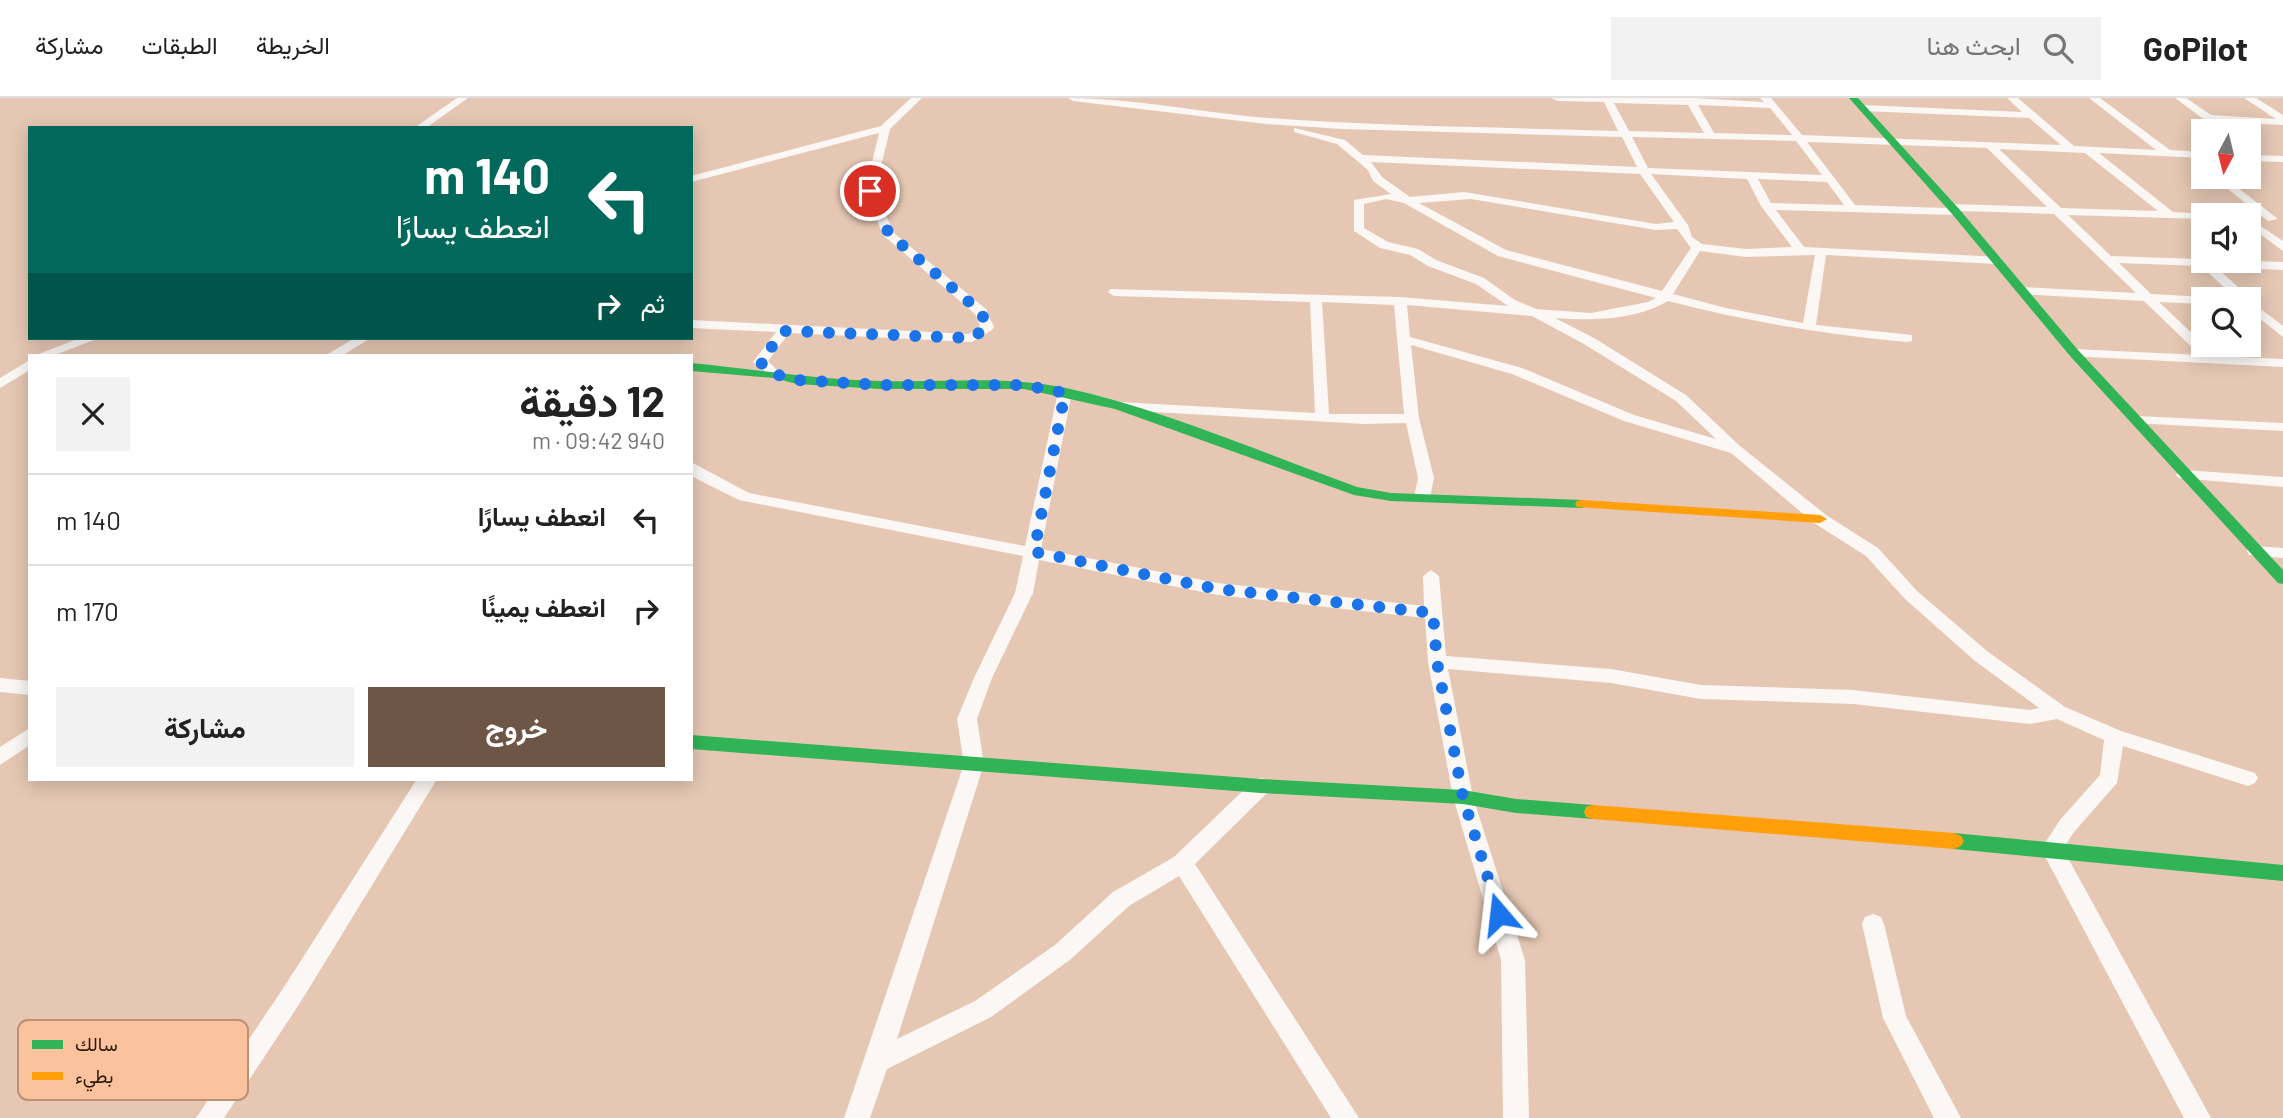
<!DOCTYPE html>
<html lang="ar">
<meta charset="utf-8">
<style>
body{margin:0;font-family:Barlow,Vazirmatn,sans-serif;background:#f2f2f2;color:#222;direction:rtl;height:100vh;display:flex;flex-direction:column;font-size:26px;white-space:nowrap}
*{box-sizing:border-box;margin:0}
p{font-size:23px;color:#767676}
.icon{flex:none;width:38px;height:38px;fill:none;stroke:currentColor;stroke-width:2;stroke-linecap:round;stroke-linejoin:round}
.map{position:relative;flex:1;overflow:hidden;direction:ltr}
.drawer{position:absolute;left:28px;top:256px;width:665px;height:427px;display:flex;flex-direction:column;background:#fff;border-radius:0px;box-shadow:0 4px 18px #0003;direction:rtl}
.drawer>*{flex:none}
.banner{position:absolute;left:28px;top:28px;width:665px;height:214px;border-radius:0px;box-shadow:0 4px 18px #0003;direction:rtl;background:#00695c;color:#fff;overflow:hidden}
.needle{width:46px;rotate:187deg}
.tools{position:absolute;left:2191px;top:21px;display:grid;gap:14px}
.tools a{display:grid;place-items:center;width:70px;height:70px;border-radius:0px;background:#fff;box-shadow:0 4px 18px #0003;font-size:35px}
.pin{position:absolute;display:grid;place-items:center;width:60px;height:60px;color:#fff;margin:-30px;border:4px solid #fff;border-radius:50%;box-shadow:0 2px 7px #0007}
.me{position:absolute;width:77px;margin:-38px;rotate:343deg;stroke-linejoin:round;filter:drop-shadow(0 0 5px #0008)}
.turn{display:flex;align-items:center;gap:24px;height:147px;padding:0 28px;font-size:32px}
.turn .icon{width:91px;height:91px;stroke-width:2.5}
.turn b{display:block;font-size:49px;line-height:60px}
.then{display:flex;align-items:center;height:66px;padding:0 28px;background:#0003;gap:14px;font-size:26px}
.round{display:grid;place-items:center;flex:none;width:74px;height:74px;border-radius:0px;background:#f2f2f2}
.head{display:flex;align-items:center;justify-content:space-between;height:119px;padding:0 28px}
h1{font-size:42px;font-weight:700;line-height:52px}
.primary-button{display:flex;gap:14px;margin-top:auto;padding:14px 28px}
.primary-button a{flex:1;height:80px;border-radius:0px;background:#6d5645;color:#fff;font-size:28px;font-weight:700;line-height:80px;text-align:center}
.primary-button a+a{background:#f2f2f2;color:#222}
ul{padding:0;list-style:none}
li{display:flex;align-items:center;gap:21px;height:91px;padding:0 28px;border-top:2px solid #e0e0e0}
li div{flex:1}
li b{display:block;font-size:26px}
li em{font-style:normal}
header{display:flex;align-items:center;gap:42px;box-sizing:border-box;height:98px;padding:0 35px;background:#fff;border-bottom:2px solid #e0e0e0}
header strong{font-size:33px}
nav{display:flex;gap:38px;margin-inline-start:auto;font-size:24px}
.search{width:490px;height:63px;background:#f2f2f2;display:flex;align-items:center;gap:18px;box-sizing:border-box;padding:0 24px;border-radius:0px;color:#767676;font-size:26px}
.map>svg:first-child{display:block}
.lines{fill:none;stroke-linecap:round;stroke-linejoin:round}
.street{fill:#fbf7f4;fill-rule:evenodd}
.fast{fill:#30b455;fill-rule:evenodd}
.slow{fill:#ff9f0a;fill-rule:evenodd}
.route{stroke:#1a73e8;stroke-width:12;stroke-dasharray:0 21.6}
.key{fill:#fac39e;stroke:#bc9072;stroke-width:2}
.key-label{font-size:19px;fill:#2d190a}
</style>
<header>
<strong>GoPilot</strong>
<div class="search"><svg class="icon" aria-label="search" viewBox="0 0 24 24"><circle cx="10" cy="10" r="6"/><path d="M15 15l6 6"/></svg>ابحث هنا</div>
<nav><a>الخريطة</a><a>الطبقات</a><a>مشاركة</a></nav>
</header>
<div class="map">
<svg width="2283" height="1020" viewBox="0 0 2283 1020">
<rect width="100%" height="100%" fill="#e5c7b3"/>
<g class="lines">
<!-- street -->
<g class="street">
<polygon points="457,0 468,0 426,30 414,30"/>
<polygon points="911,0 922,0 890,31 875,93 894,135 986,211 994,229 992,232 972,244 789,235 768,263 781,276 774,280 753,264 776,234 691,230 691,222 969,236 980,228 975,216 883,137 865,93 879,35 691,84 691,78 881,28"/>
<path d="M1068 0C1135 0 1202 15 1269 20 1385 29 1502 29 1618 33L1604 4 1557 3 1552 0H1694L1764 4 1760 0H1771L1802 37 2061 47 2029 20 1863 13 1858 10 1863 7 2022 14 2007 0H2018L2074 48 2156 52 2089 0H2100L2170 52 2203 54V60L2099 55 2173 114 2207 116 2203 117V121L2068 117 2111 158 2283 164V172L2216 169 2248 198 2249 202 2283 228V239L2249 212V201H2237L2201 168 2119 165 2151 196 2207 199 2209 201H2203V206L2159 204 2216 258 2283 261V269L2069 258V252L2074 251 2200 257 2144 203 2018 196V190L2022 189 2136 195 2054 116 1961 113 1956 117 1776 112 1804 149 2000 159 2002 162 1996 166 1826 157 1816 227 1912 237V243L1907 244C1825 236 1748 224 1668 203 1636 222 1591 223 1555 220L1594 240 1686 297 1740 348 1826 417 1878 450 1917 493 1987 553 2065 609 2121 633 2255 675 2258 680 2255 685 2248 688 2123 648 2117 685 2074 734 2063 751 2211 1020H2184L2041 751 2060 722 2100 677 2104 642 2057 621 2030 626 1853 606 1701 601 1611 585 1448 571 1473 699 1525 862 1529 1020H1503L1501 862 1453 699 1428 564 1425 520 1218 497 1039 462 1033 495 992 580 977 621 984 666 897 941 975 903 1055 847 1113 794 1174 759 1254 682 1261 680 1268 682 1271 688 1268 694 1195 766 1359 1020H1331L1179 778 1129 808 1071 861 991 919 887 971 870 1020H844L964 666 957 621 974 580 1015 495 1023 458 739 402 697 381 691 377V364L749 395 1025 448 1058 294 1065 290 1072 294 1041 451 1218 485 1424 508 1423 478 1431 472 1439 478 1446 558 1611 571 1701 587 1853 592 2030 612 2039 610 1975 563 1905 501 1866 458 1814 425 1731 355 1624 323 1512 276 1411 247 1419 320 1434 380 1430 399 1422 404 1414 399 1418 380 1406 325 1364 326 1120 312 1113 308 1120 304 1315 315 1310 204 1114 198 1108 194 1110 191 1400 199 1508 208 1476 186 1428 168 1410 157 1380 150 1354 133V102L1391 96 1373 83 1368 72 1337 46 1294 34V30L1345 42 1363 57 1637 69 1622 39 1342 31 1266 26 1073 3ZM1614 5 1688 7 1704 35 1629 33ZM1698 7 1770 10 1792 37 1714 35ZM1632 39 1796 43 1822 77 1648 70ZM1807 44 1987 50 2047 109 1950 106 1945 110 1855 107ZM1999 51 2085 55 2158 113 2061 110ZM1371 64 1640 76 1674 124 1656 126 1464 94 1410 99 1382 79ZM1651 76 1747 81 1761 108 1792 149 1746 151 1702 146 1692 139 1688 127ZM1758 81 1827 84 1844 107 1771 105ZM1386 101 1404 105 1498 158 1656 200 1648 204 1591 215 1536 211 1515 202 1484 180 1436 162 1418 151 1388 144 1364 130V106ZM1471 101 1656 132 1677 131 1691 150 1662 193 1506 152 1419 105ZM1700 153 1746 159 1815 157 1803 225 1726 210 1673 196ZM1322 204 1394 207 1404 316H1329ZM1407 207 1532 218 1584 246 1676 303 1716 341 1634 317 1522 270 1410 239Z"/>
<polygon points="2175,0 2186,0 2211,17 2276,21 2244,0 2256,0 2283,17 2283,27 2220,24 2222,29 2214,29"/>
<polygon points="2249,57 2283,58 2283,64 2249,63"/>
<polygon points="2213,79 2224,79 2278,121 2268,123"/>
<polygon points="2249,120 2283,143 2283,153 2249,128"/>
<polygon points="80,240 99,240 55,257 36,257"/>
<polygon points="355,240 371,240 343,257 326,257"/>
<polygon points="30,262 30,272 0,290 0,280"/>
<polygon points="2138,318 2283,325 2283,333 2133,325 2131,322 2133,319"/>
<polygon points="2184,372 2283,379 2283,389 2179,380 2176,377 2179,374"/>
<polygon points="2255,448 2283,450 2283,460 2249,457 2247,453 2249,449"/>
<polygon points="0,580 30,583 30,597 0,594"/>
<polygon points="30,630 30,647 0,667 0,649"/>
<polygon points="417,681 437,681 300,905 224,1020 196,1020 284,889"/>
<polygon points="1873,816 1881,819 1884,826 1906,918 1961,1020 1934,1020 1883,920 1862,826 1865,819"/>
</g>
<!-- fast -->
<g class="fast">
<polygon points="1849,0 1858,0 1960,112 2078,252 2283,472 2283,486 2278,485 2070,258 1952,116"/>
<path d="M691 265C755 271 817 282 881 283 942 285 1005 277 1066 290 1162 311 1263 355 1357 389L1391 395 1582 402 1589 406 1582 410 1391 403 1354 397 1115 311 1024 291H880L797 286 774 280 691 273Z"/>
<polygon points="691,637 1261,681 1463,692 1516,701 1593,707 1600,709 1602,714 1600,719 1593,721 1516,715 1463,706 1261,695 691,651"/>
<polygon points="1954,735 2283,767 2283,783 1954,751 1947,748 1944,743 1947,738"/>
</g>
<!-- slow -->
<g class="slow">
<polygon points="1582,402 1820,417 1827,421 1820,425 1577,409 1575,406 1577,403"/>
<polygon points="1593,707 1954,735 1961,738 1964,743 1961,748 1954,751 1593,721 1586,719 1584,714 1586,709"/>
</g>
</g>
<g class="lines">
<!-- route -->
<polyline class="route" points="870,93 889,136 981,214 987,229 972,240 784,233 760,264 774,276 797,282 880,287 1024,287 1065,295 1034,454 1218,491 1433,515 1437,564 1463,699 1499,816"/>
</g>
<!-- legend -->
<rect x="18" y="922" width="230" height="80" rx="10" class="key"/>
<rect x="32" y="942" width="31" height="9" fill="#30b455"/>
<rect x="32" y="974" width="31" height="8" fill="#ff9f0a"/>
<g class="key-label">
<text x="75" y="953">سالك</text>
<text x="75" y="985">بطيء</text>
</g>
</svg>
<div class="tools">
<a><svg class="needle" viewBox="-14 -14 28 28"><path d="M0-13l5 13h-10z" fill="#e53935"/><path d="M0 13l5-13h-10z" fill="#767676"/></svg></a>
<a><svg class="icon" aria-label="sound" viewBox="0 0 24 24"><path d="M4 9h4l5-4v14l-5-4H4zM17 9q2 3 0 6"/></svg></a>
<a><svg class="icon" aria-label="search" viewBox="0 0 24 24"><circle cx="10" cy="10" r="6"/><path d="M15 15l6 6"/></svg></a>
</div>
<div class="pin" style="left:870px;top:93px;background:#d93025"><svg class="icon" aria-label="arrive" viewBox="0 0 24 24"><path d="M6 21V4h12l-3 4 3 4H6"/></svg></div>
<svg class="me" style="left:1499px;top:816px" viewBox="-20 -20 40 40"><path d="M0-17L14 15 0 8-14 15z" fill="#1a73e8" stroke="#fff" stroke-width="4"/></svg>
<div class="banner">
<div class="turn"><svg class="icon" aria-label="left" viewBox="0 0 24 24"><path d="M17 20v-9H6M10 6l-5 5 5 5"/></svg><div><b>140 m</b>انعطف يسارًا</div></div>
<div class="then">ثم<svg class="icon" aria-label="right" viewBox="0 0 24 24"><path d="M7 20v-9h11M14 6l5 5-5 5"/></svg></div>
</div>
<section class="drawer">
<div class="head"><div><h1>12 دقيقة</h1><p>940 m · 09:42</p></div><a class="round"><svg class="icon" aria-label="close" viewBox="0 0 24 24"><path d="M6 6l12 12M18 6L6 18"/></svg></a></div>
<ul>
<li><svg class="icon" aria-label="left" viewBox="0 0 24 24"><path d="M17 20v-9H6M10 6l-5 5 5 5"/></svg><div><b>انعطف يسارًا</b></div><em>140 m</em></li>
<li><svg class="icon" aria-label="right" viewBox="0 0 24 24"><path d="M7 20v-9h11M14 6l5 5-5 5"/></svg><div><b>انعطف يمينًا</b></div><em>170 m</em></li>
</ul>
<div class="primary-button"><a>خروج</a><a>مشاركة</a></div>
</section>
</div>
